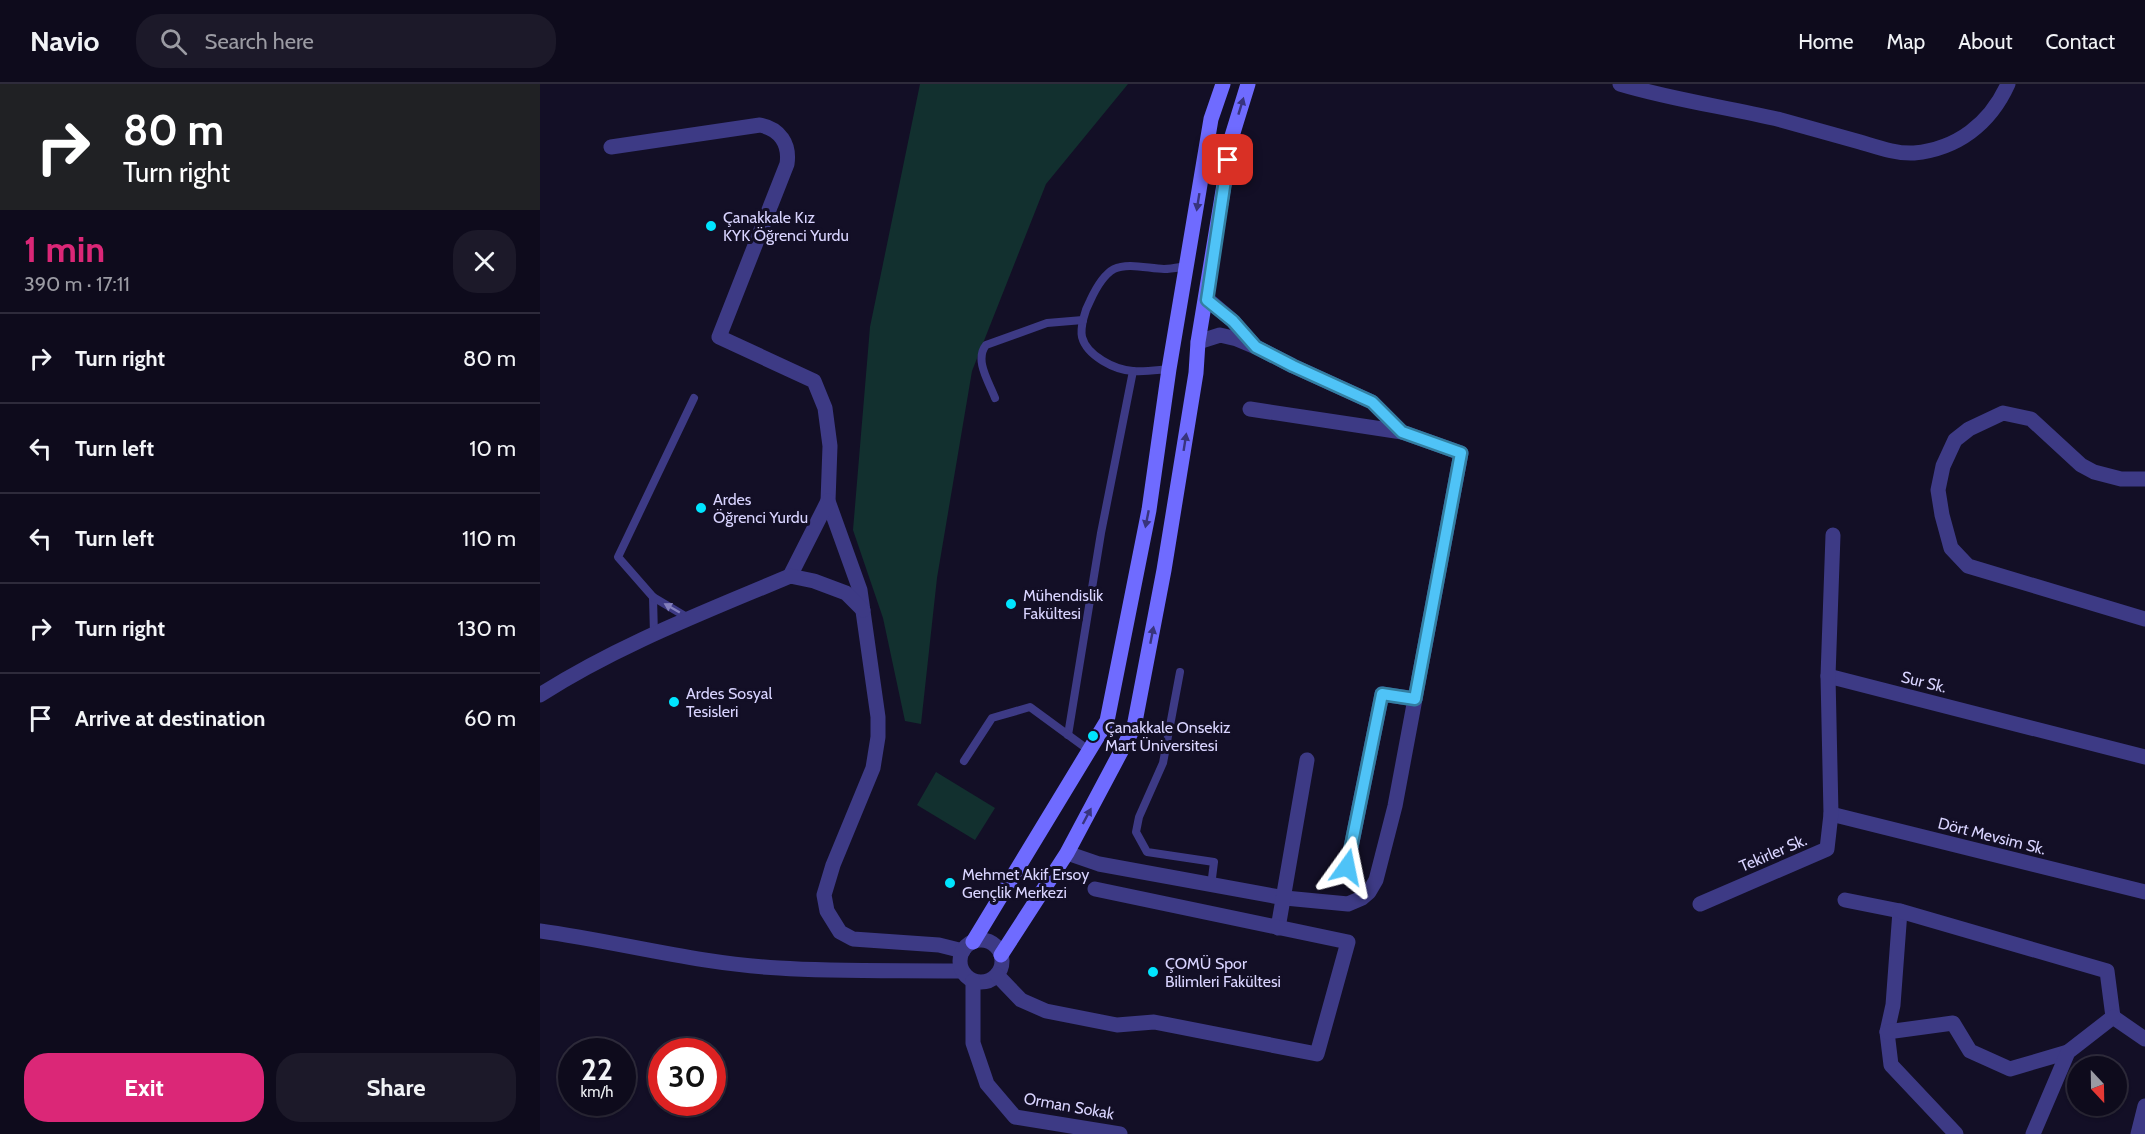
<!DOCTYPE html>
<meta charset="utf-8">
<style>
body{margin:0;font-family:Cabin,sans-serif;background:#1c1929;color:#f1f3f6;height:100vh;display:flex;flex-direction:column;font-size:22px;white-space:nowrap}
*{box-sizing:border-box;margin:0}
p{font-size:20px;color:#9b9ba3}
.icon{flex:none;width:33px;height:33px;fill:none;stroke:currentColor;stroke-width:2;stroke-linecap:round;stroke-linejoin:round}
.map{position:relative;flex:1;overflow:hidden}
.panel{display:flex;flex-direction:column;background:#0e0b1c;width:540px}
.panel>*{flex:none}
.top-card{background:#202124;color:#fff;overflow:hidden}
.needle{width:39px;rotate:158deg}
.buttons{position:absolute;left:1527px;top:972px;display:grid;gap:12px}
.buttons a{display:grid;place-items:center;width:60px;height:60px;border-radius:50%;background:#0e0b1c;box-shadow:0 2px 4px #0004,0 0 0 2px #2e2b3b;font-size:30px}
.speed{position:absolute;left:18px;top:954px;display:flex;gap:12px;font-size:30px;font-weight:700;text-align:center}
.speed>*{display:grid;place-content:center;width:78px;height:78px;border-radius:50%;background:#0e0b1c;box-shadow:0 2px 4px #0004,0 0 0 2px #2e2b3b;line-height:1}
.speed small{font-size:15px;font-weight:400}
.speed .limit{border:9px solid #d22;background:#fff;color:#111}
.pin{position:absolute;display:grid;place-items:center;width:51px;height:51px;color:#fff;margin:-26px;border-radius:12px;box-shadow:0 3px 9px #0006}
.me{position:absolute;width:66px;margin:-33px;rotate:12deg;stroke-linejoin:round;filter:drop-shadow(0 0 4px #0008)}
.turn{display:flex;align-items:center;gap:21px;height:126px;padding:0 24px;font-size:27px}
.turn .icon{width:78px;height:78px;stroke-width:2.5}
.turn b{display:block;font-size:42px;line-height:51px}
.round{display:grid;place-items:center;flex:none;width:63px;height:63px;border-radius:24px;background:#1c1929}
.head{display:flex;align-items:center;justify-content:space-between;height:102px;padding:0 24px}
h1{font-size:36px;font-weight:700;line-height:45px;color:#db2777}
.button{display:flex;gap:12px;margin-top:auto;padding:12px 24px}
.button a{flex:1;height:69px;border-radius:24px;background:#db2777;color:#fff;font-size:24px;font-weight:700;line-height:69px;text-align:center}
.button a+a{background:#1c1929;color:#f1f3f6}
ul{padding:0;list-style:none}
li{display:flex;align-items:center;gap:18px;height:90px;padding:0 24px;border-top:2px solid #2e2b3b}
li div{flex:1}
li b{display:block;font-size:22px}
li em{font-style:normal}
header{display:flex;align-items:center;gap:36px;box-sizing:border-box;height:84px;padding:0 30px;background:#0e0b1c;border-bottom:2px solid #2e2b3b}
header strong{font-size:28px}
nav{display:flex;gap:33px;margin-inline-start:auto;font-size:21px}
.search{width:420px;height:54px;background:#1c1929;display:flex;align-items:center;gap:15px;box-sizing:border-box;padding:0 21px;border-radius:24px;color:#9b9ba3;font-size:22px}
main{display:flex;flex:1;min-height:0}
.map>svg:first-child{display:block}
.green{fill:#12302f}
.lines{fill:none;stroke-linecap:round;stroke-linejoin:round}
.lane{stroke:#3d3a85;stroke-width:8}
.street{stroke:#3d3a85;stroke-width:15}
.secondary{stroke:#6f6bff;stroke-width:15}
.oneway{fill:#38347d}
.oneway2{fill:#837fbc}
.route-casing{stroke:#337fa1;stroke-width:15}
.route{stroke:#4fc3f7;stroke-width:10}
.poi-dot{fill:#00e5ff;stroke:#130f26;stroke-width:2}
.labels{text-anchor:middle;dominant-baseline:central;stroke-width:6;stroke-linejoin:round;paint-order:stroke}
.poi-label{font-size:16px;fill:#d9d4ff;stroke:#130f26;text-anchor:start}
.street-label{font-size:16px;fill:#d9d4ff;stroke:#130f26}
</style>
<header>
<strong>Navio</strong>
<div class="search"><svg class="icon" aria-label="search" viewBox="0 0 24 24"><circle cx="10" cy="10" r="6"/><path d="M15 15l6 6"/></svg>Search here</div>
<nav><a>Home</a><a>Map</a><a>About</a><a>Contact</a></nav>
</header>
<main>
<section class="panel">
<div class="top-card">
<div class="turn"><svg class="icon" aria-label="right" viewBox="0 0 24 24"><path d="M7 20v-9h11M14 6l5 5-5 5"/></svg><div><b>80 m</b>Turn right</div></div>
</div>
<div class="head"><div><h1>1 min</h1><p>390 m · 17:11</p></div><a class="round"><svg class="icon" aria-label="close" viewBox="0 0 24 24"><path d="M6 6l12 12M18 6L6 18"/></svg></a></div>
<ul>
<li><svg class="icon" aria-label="right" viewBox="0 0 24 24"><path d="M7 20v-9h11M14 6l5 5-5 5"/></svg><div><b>Turn right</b></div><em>80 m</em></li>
<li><svg class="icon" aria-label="left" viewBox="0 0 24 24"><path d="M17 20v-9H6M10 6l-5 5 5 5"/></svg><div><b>Turn left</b></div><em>10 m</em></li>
<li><svg class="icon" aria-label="left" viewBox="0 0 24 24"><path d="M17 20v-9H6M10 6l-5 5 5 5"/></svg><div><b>Turn left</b></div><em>110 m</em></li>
<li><svg class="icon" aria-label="right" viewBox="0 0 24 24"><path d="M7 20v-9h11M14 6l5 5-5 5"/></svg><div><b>Turn right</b></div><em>130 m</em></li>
<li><svg class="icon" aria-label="arrive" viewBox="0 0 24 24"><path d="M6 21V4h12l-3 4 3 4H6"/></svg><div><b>Arrive at destination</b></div><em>60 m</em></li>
</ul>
<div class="button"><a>Exit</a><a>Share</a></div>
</section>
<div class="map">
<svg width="1605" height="1050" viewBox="0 0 1605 1050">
<rect width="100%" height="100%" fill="#130f26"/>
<!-- green -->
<g class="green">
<polygon points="380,0 588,0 506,100 432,287 397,494 381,640 365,637 343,534 313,446 330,243"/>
<polygon points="396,688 455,724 435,756 377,721"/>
</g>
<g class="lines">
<!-- lane -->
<g class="lane">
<path d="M629 285C617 286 605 288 593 287 575 286 547 272 542 253 540 243 545 226 550 217 555 206 563 191 574 185 588 178 610 185 624 185 632 185 640 183 647 182"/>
<path d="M455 314C449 298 434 276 446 261L507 239 543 236"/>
<polyline points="113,513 114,551"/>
<polyline points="150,535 113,513 78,473 154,314"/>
<polyline points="640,588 623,679 599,733 596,748 607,768 674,778 671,802"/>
<polyline points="528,651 561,449 593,287"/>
<polyline points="424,677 452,634 490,623 550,667"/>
</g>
<!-- street -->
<g class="street">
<path d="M1080 0C1133 16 1187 23 1241 36 1267 43 1294 51 1320 58 1337 63 1356 70 1374 69 1417 65 1450 40 1468 0"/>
<path d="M71 63 220 41C240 45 250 60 247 80L179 253 274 297 285 324 290 362 288 417 320 506 338 633V653L333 684 293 781 284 811 287 827 300 848 313 855 399 861 423 867"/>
<polyline points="667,215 693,237 714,261"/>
<polyline points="710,325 862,348"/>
<polyline points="1605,395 1581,395 1554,388 1541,381 1491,335 1463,329 1429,345 1415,356 1403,382 1398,406 1402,431 1411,464 1428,482 1605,535"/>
<polyline points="250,492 288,417"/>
<polyline points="1288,592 1605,673"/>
<path d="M0 611C78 561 165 528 250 492L274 497 306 509 323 526"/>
<polyline points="1291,730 1605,808"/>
<polyline points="527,769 559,780 745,814 808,820 822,814 829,808 836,796 855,722 921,369 862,348 832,318 753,282 716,263 697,255 680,251 658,258"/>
<polyline points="807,783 842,610 875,615"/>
<polyline points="1305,816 1360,827 1353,921 1347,948 1351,981 1416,1050"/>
<polyline points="1160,820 1287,765 1291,730 1288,592 1293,451"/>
<polyline points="1360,827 1567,887 1573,933 1605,955"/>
<polyline points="738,844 767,676"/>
<path d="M0 847C80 858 158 880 239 884 300 888 361 886 422 887"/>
<circle cx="441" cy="877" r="21"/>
<polyline points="457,891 481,916 506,927 577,941 614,938 777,970 808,858 555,805"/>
<polyline points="433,897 433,959 447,1000 475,1033 580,1050"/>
<polyline points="1347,948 1413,939 1430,967 1470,985 1528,968"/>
<polyline points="1493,1050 1528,968 1573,933"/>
<polyline points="1598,1050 1605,1022"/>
</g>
<!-- secondary -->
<g class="secondary">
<polyline points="433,858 567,637 609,426 629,285 671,35 683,0"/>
<polyline points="461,871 527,769 594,643 624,486 656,289 658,258 692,52 708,0"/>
</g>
</g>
<!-- one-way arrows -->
<defs><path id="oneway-solid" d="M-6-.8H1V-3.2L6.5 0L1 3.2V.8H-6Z" transform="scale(1.5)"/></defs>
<g class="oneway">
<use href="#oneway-solid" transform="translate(701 22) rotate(-73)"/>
<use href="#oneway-solid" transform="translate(658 118) rotate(99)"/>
<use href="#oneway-solid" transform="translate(645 358) rotate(-81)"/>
<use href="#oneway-solid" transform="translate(607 435) rotate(101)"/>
<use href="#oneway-solid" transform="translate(612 551) rotate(-79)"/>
<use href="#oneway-solid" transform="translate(547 732) rotate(-62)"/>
</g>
<use class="oneway2" href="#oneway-solid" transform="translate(132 524) rotate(-150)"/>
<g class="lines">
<defs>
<polyline id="route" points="688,76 667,216 693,237 716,263 753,282 832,318 862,348 921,369 875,615 842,610 807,783"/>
</defs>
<!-- route casing -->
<use href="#route" class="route-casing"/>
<!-- route -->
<use href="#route" class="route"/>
</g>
<!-- markers -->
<g class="poi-dot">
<circle cx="171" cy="142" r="6"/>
<circle cx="161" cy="424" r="6"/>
<circle cx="471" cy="520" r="6"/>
<circle cx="134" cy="618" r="6"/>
<circle cx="553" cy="652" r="6"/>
<circle cx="410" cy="799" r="6"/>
<circle cx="613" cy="888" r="6"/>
</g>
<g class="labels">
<!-- poi labels -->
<g class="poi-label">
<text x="183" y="133">Çanakkale Kız<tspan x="183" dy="18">KYK Öğrenci Yurdu</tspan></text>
<text x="173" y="415">Ardes<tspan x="173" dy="18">Öğrenci Yurdu</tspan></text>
<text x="483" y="511">Mühendislik<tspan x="483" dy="18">Fakültesi</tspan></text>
<text x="146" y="609">Ardes Sosyal<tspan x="146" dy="18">Tesisleri</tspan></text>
<text x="565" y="643">Çanakkale Onsekiz<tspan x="565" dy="18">Mart Üniversitesi</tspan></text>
<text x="422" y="790">Mehmet Akif Ersoy<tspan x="422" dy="18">Gençlik Merkezi</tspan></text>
<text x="625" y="879">ÇOMÜ Spor<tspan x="625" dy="18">Bilimleri Fakültesi</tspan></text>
</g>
<!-- street labels -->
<g class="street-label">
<text transform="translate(1384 598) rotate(14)">Sur Sk.</text>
<text transform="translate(1452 752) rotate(14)">Dört Mevsim Sk.</text>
<text transform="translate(1233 769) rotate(-23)">Tekirler Sk.</text>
<text transform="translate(529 1022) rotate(10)">Orman Sokak</text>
</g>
</g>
</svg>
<div class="buttons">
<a><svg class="needle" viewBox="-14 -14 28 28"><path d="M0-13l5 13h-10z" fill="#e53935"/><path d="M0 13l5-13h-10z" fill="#9b9ba3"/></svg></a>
</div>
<div class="speed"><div>22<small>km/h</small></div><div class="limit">30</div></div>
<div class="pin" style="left:688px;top:76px;background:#d93025"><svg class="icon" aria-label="arrive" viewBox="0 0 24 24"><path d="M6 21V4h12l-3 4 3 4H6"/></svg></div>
<svg class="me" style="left:807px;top:783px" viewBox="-20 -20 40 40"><path d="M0-17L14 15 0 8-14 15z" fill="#4fc3f7" stroke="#fff" stroke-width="4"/></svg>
</div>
</main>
